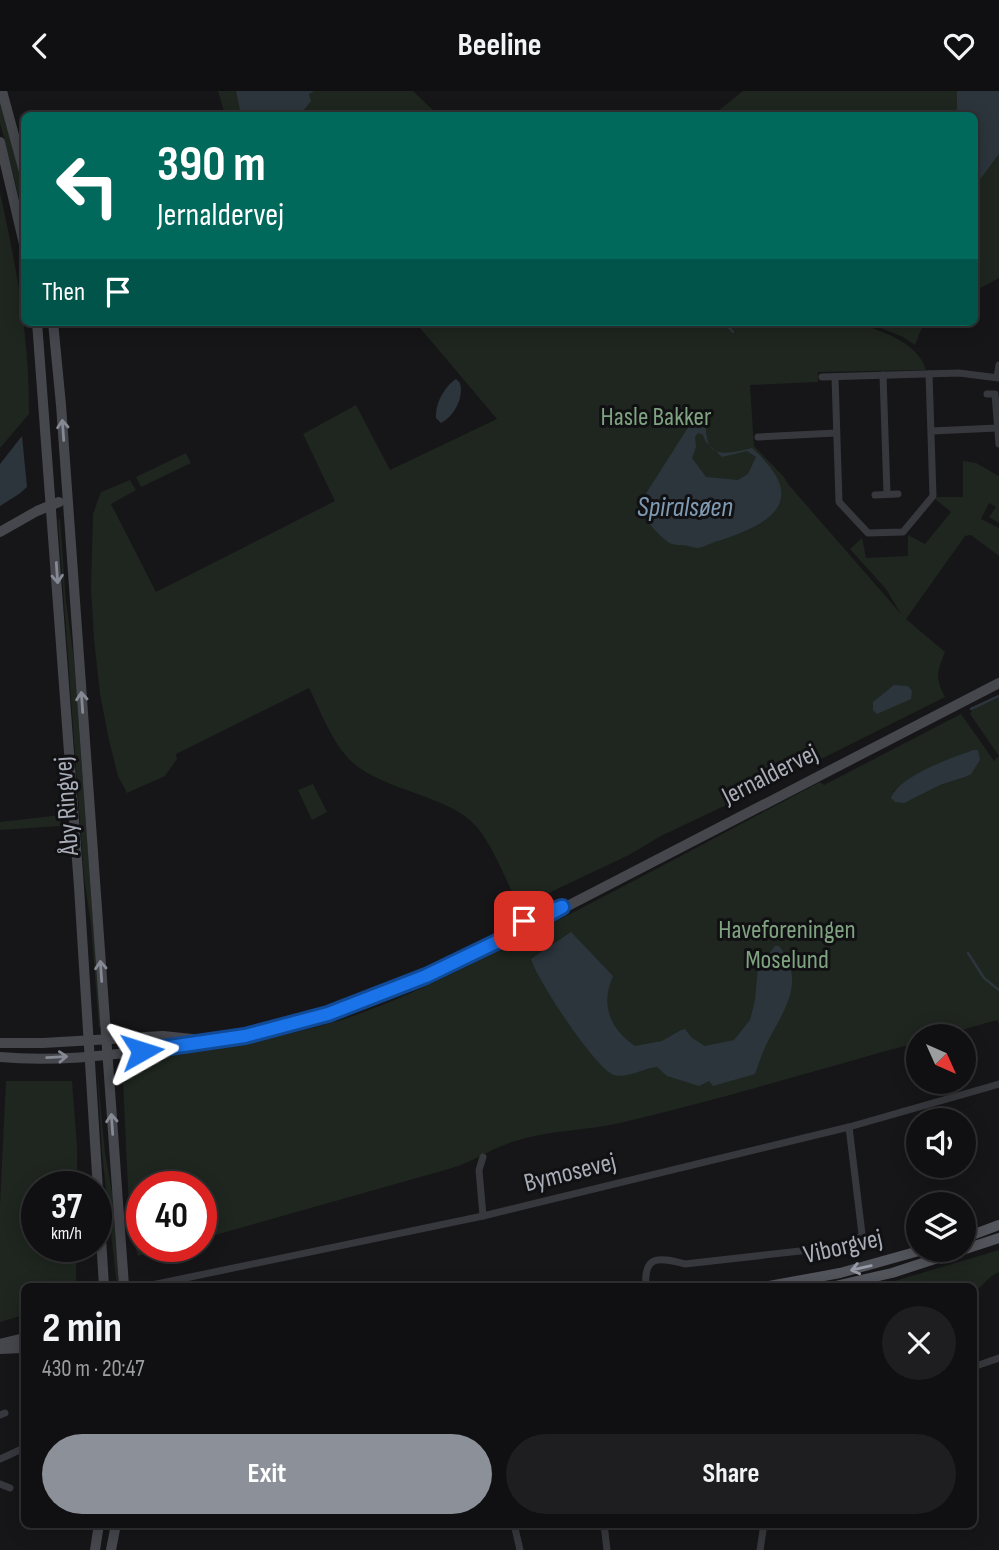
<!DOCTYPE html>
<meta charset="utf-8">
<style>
body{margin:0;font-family:"Sofia Sans Condensed",sans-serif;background:#1e1e20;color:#f1f3f6;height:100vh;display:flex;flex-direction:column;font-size:26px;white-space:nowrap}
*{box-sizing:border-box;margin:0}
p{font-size:23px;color:#9c9d9f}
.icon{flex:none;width:38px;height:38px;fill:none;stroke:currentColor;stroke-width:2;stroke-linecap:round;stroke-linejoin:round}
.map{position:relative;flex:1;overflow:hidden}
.side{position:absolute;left:21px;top:1192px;width:956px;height:245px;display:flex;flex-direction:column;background:#101012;border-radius:10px;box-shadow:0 4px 18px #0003,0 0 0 2px #303032}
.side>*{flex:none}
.hud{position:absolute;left:21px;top:21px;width:957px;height:214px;border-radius:10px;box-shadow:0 4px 18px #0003,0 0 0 2px #303032;background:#00695c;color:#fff;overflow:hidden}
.needle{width:46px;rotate:135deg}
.fabs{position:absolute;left:906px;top:933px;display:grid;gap:14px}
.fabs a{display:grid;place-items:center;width:70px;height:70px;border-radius:50%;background:#101012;box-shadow:0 4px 18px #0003,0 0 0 2px #303032;font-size:35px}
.speed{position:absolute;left:21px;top:1080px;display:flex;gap:14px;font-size:35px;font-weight:700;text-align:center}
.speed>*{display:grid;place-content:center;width:91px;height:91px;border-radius:50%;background:#101012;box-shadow:0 4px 18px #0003,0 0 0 2px #303032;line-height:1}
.speed small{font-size:18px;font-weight:400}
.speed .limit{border:10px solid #d22;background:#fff;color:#111}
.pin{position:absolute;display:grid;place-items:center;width:60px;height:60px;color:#fff;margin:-30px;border-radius:14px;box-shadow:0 4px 10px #0006}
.me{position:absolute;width:77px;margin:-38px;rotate:84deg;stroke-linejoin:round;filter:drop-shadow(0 0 5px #0008)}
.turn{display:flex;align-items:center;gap:24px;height:147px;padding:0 21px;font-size:32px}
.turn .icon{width:91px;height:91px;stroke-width:2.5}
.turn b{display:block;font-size:49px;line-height:60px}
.then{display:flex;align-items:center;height:66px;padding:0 21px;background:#0003;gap:14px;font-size:26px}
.round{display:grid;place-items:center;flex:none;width:74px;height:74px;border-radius:37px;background:#1e1e20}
.summary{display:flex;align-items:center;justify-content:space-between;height:119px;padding:0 21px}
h1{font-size:42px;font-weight:700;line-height:52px}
.cta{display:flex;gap:14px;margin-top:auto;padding:14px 21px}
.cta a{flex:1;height:80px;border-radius:42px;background:#8c9099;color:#fff;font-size:28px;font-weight:700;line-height:80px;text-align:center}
.cta a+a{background:#1e1e20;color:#f1f3f6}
header{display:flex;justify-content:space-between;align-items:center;height:91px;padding:0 21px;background:#101012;font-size:32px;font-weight:700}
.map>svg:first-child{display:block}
.green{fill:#1e261f;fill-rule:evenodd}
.water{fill:#2c353c;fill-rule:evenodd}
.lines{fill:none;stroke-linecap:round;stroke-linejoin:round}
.stream{stroke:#2c353c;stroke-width:2.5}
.street{stroke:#37383d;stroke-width:7}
.secondary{stroke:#45474d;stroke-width:10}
.primary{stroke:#53555c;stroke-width:10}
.oneway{stroke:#858993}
.oneway2{stroke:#979ba6}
.route-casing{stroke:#114b97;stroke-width:18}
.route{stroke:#1a73e8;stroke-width:12}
.labels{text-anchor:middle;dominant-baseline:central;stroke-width:6;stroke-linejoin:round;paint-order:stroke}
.park-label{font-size:26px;fill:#7fa381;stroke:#111113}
.street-label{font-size:26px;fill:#a8adb8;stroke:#111113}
.water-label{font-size:28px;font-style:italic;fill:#7f9bb3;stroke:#111113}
</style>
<header><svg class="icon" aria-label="back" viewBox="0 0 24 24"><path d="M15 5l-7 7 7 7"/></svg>Beeline<svg class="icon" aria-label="heart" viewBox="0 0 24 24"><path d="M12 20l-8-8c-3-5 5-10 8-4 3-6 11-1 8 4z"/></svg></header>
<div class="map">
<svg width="999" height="1459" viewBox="0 0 999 1459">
<rect width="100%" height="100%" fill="#161618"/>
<!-- green -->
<g class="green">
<polygon points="218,0 413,0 438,24 225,24"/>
<polygon points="743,0 999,0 999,187 975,200 975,24 713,24"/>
<polygon points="0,10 24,99 24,127 0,32"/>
<path d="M0 102C17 178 29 244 29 323L0 357Z"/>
<path d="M415 231H856C882 241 917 250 926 279L818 281V291L750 294 754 355 784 386 788 393 901 523 886 498 850 458 862 447 866 467 908 465V444L925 453 951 421 935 408 937 406H963V370L976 372 999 385V432L989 426 996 416 989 412 981 428 999 437V465L971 444 965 445 906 528 945 561C937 581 935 587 945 606L799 679 796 675 741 707 661 745 629 764 519 816C507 792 494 756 476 735 450 705 382 699 352 671 332 652 321 621 309 597L176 663 177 668 165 685 127 702 118 685 109 649 100 603 94 548 91 498 93 423 101 401 130 389 136 399 111 413 156 501 335 410 303 343 356 314 390 379 497 328Z"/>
<polygon points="866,231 924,231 915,254 903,246"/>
<polygon points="186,362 191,372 141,396 136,386"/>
<polygon points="60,428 66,511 74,568 101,936 99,936 91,834 84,786 58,429"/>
<path d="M999 607V933L997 929 940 945H919V951C819 978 720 1009 620 1032 585 1040 549 1039 515 1050 492 1057 474 1070 452 1077L201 1148V1096H142V1155H176L138 1165 130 1139 122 968C197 960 269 951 341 929 404 909 465 876 525 846 624 796 722 743 820 691L824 694 961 623 994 670 999 665 970 623 973 618ZM973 659 965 686 940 694 893 701C918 682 944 670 973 659Z"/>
<polygon points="313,693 327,721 312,729 298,699"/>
<polygon points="61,724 60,735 0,739 0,731"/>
<polygon points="97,977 105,1062 113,1107 119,1195 117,1195 102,1062"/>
<polygon points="6,990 72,990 77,1056 77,1095 37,1096 37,1155 76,1155 76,1195 24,1195 24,1224 0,1231 0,1114"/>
<path d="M999 1159V1181C985 1187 985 1196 973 1200V1195H878Z"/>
</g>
<!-- water -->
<g class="water">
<polygon points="236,0 314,0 309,3 311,10 300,24 241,24"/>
<polygon points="957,0 999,0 999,63 975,95 975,24 953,24 957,18"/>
<path d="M456 288 460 292C464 307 454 325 441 332L436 327C435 313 444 296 456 288Z"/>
<path d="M696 324 700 325C707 333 705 337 707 347 711 370 736 360 752 357 809 408 775 432 718 450 712 451 705 456 698 457 693 457 688 454 682 454 679 454 675 454 672 453 663 450 643 427 640 418V412ZM698 342 703 344 706 351 722 366 747 360 756 366 748 383 738 389 706 386 692 367 696 356 695 346Z"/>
<polygon points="22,345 27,396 19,403 0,415 0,373"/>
<polygon points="894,594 908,595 912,600 911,608 877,623 873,619 873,611"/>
<path d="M973 659H978L980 669 971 683 965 686 940 694 904 712 895 711 891 707C900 684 952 667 973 659Z"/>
<path d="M571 841 613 885C600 914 610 938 635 955L662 950 681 939 685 938 692 947 705 955 734 949 750 929 755 909 758 877 775 855H779C807 890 784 919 767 952 762 962 759 972 755 983L713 995 709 990 699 995 667 985 657 976C643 977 628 988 614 984 596 979 536 887 531 868Z"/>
</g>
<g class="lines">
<!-- stream -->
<g class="stream">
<polyline points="724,231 733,241"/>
<polyline points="971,618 999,605"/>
<polyline points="968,862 984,887 999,899"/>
</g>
<!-- street -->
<g class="street">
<polyline points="883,284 887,403"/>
<polyline points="822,286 959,282 999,287"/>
<polyline points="835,286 839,411 868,442 903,441 933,405 929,283"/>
<polyline points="997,286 999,274"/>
<polyline points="987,303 995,303 999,353"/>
<polyline points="932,340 997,337"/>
<polyline points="758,346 836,342"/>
<polyline points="875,404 898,403"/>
<polyline points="483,1125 479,1079 483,1066"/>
<polyline points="147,1195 483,1125 849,1036 999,993"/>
<path d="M646 1195C643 1162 662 1167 685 1173L845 1155 857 1150 862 1143 849 1036"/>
<polyline points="973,1276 999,1267"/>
<polyline points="0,1324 5,1322"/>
<polyline points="0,1368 24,1357"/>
<polyline points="0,1393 10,1397"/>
<polyline points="514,1433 520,1459"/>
<polyline points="604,1433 607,1459"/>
<polyline points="760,1459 764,1433"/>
</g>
<!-- secondary -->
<g class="secondary">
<polyline points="2,0 24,81"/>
<polyline points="0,51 24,153"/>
<polyline points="37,231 79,796 104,1195"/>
<polyline points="53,231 61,314 124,1195"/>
<polyline points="0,441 37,420 59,411"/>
<polyline points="0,952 43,952 163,945 202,949"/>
<path d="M0 966C61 972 125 962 186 955L205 949 245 945 295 933 355 914 426 885 527 836 999 592"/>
<polyline points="0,1253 24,1247"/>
<polyline points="0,1258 24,1257"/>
<polyline points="95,1459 99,1433"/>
<polyline points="111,1459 116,1433"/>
</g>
<!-- primary -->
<g class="primary">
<polyline points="964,1147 999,1134"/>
<polyline points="769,1195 840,1182 926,1158"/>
<polyline points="835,1195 892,1182 999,1147"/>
</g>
</g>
<!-- one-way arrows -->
<defs><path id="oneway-shaft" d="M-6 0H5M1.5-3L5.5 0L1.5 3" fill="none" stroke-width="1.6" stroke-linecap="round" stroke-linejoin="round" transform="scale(1.75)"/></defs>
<g class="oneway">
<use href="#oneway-shaft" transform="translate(63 339) rotate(-94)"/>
<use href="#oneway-shaft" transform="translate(57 482) rotate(86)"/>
<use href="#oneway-shaft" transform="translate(82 611) rotate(-94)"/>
<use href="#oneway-shaft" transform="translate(101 880) rotate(-94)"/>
<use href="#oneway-shaft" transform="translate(57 966) rotate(-3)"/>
<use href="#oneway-shaft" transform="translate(112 1033) rotate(-94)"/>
</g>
<use class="oneway2" href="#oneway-shaft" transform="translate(861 1177) rotate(167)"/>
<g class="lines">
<defs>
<polyline id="route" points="142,960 245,945 328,923 426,885 515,842 562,816 524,830"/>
</defs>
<!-- route casing -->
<use href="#route" class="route-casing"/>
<!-- route -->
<use href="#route" class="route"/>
</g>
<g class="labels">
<!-- park labels -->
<g class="park-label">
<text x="656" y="326">Hasle Bakker</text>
<text x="787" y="839">Haveforeningen<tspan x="787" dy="30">Moselund</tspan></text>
</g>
<!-- street labels -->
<g class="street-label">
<text transform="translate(770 684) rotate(-27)">Jernaldervej</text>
<text transform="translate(67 715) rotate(-94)">Åby Ringvej</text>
<text transform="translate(570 1082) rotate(-14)">Bymosevej</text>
<text transform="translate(843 1156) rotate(-13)">Viborgvej</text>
</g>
<!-- water labels -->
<g class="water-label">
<text x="685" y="416">Spiralsøen</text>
</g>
</g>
</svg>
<div class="fabs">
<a><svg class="needle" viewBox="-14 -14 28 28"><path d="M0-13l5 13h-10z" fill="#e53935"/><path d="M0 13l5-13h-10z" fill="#9c9d9f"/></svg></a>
<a><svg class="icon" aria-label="sound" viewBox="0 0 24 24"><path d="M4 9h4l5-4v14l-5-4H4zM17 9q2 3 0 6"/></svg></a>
<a><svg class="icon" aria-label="layers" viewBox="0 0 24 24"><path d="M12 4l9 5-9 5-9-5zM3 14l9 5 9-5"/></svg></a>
</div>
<div class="speed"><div>37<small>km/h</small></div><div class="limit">40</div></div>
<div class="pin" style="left:524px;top:830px;background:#d93025"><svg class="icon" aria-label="arrive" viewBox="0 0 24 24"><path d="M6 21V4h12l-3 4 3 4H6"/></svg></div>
<svg class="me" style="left:142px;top:960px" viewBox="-20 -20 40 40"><path d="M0-17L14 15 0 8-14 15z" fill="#1a73e8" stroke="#fff" stroke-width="4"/></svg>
<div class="hud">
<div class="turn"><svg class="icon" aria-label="left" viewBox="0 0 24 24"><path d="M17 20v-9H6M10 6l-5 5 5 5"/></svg><div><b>390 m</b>Jernaldervej</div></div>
<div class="then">Then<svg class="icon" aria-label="arrive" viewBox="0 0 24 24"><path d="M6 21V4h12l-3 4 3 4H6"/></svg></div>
</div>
<section class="side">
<div class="summary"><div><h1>2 min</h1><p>430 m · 20:47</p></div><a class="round"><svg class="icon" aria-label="close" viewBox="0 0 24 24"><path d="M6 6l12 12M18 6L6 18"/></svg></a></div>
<div class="cta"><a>Exit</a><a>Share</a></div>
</section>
</div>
